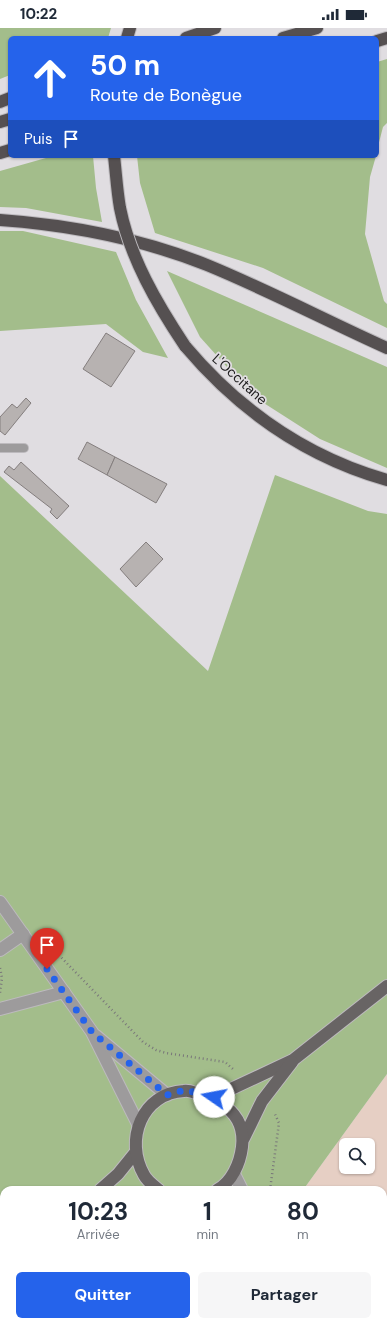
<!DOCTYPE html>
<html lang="fr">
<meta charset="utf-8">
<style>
body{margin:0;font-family:"DM Sans",sans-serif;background:#f6f6f7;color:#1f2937;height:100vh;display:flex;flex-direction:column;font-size:15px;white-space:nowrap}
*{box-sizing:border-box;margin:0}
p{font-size:13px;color:#747a83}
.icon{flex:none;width:22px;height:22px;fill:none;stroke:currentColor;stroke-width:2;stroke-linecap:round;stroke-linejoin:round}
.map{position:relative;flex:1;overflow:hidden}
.sheet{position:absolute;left:0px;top:1158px;width:387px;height:140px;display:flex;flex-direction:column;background:#fff;border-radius:12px 12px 0 0;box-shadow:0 1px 3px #0004}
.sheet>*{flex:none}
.guide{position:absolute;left:8px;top:8px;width:371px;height:122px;border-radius:6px;box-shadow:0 1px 3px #0004;background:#2563eb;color:#fff;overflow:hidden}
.controls{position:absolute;left:339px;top:1110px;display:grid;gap:8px}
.controls a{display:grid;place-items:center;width:36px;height:36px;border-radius:6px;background:#fff;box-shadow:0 1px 3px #0004;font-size:20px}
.pin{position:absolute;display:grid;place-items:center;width:34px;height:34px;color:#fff;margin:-41px -17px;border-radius:50% 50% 50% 0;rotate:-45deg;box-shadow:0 0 4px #0007}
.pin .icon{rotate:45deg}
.me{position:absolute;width:44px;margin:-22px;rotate:282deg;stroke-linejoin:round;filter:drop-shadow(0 0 3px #0008)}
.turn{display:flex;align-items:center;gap:14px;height:84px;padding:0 16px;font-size:18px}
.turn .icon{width:52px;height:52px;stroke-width:2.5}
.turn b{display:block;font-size:28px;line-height:34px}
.then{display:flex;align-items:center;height:38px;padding:0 16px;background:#0003;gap:8px;font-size:15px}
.eta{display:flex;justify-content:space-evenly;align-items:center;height:68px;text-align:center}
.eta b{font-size:24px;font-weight:700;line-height:28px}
.cta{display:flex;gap:8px;margin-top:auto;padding:8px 16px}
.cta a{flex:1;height:46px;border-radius:6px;background:#2563eb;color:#fff;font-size:16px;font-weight:700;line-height:46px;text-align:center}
.cta a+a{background:#f6f6f7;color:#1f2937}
.status{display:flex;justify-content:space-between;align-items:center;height:28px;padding:0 20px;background:#fff;direction:ltr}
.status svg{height:11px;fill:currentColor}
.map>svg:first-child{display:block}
.industrial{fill:#e6cfc4;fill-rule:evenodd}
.green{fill:#a3bd8b}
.building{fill:#b7b2b1;stroke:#847e7e}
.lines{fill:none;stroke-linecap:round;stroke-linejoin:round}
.service-casing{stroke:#bdbabe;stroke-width:10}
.minor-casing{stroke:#bdbabe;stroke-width:14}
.primary-casing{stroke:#bdbabe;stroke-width:14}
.motorway-casing{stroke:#bdbabe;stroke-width:14}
.path{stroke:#79777a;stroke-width:2.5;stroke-dasharray:1 3;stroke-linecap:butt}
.service{stroke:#9d9b9c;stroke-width:8}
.minor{stroke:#9d9b9c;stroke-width:12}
.primary{stroke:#686464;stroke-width:12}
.motorway{stroke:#555051;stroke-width:12}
.motorway-bridge-casing{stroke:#bdbabe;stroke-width:14;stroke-linecap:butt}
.motorway-bridge{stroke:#555051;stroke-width:12}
.route{stroke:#2563eb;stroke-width:7;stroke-dasharray:0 12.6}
.labels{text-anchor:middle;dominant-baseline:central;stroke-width:3.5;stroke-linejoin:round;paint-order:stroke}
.street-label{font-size:14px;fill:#1c1b1c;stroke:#e0dde1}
</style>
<div class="status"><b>10:22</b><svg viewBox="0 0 49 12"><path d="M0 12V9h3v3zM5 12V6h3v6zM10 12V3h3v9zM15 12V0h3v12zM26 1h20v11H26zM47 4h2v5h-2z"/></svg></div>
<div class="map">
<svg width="387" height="1298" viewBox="0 0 387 1298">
<rect width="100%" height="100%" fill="#e0dde1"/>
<!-- industrial -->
<path class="industrial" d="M387 1046V1298H307L305 1294H383V1162H303ZM346 1117H368V1139H346Z"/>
<!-- green -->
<g class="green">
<polygon points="0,0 111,0 108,10 10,10 10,47 0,51"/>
<polygon points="387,31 387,95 383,99 377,122 377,34"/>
<polygon points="53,128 93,128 96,160 102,194 26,180 0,179 0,143"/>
<polygon points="137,128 376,128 370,149 365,206 384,273 387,276 387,300 263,240 155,205 140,155"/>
<polygon points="0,203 23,203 116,224 136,272 168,330 143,324 106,296 0,303"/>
<polygon points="167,243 387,339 387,440 320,411 253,368 200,309"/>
<polygon points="275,447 368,483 387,486 387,1046 303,1162 4,1162 4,1294 305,1294 307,1298 0,1298 0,448 208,643"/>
</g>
<!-- building -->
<g class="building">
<polygon points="106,305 135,323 111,359 83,341"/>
<polygon points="26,370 31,375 5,407 0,403 0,389 12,376 17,380"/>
<polygon points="87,414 115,429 107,447 78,431"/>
<polygon points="115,429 167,456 156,475 107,447"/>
<polygon points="21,434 69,478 57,491 50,484 52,481 4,444 9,438 14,442"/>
<polygon points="146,514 163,531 136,559 120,541"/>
</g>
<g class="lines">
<defs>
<polyline id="service" points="0,420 24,420"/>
<g id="minor">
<polyline points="0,874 92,1004 138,1096"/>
<polyline points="0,922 23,906"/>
<polyline points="0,981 64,964"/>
<polyline points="96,1008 167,1067"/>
<polyline points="234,1146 242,1162"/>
<polyline points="305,1294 307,1298"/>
</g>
<g id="primary">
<polyline points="214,1069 293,1032 387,958"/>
<polyline points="244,1110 262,1073 292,1034"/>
<polyline points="100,1162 118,1146 135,1125"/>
<path d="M159 1162C154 1158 147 1153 144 1147 124 1112 142 1065 184 1063 189 1062 195 1065 199 1066 204 1067 210 1067 214 1069 218 1072 222 1076 226 1079 239 1089 244 1103 242 1119 240 1135 232 1154 217 1162"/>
<polyline points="0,1233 4,1231"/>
</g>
<g id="motorway">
<polyline points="127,10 130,0"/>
<polyline points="186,10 215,0"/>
<polyline points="283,10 317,0"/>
<polyline points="377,13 387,10"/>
<polyline points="0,74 10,70"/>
<polyline points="0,94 10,91"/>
<polyline points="0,125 10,122"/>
<path d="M0 192C70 197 142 211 207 237 268 262 327 293 387 320"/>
<path d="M185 318C239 382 306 429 387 452"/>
</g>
</defs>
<!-- service casing -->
<use href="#service" class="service-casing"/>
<!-- minor casing -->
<use href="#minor" class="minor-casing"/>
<!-- primary casing -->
<use href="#primary" class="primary-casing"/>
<!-- motorway casing -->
<use href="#motorway" class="motorway-casing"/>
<!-- path -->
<g class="path">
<polyline points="56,924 143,1014 156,1022 166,1025 225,1034 234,1042"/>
<polyline points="0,940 2,950 0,965"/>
<polyline points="270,1162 279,1095 274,1084"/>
<polyline points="0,1282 4,1280"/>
</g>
<!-- service -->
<use href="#service" class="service"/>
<!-- minor -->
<use href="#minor" class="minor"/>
<!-- primary -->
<use href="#primary" class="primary"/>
<!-- motorway -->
<use href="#motorway" class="motorway"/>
<defs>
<path id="motorway-bridge" d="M114 128C116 145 117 163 120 180 130 230 157 276 185 318"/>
</defs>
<!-- motorway-bridge casing -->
<use href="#motorway-bridge" class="motorway-bridge-casing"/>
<!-- motorway-bridge -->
<use href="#motorway-bridge" class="motorway-bridge"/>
</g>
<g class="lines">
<!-- route -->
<polyline class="route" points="47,941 92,1004 167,1067 185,1062 214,1069"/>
</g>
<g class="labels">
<!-- street labels -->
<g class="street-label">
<text transform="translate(240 351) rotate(42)">L'Occitane</text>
</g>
</g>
</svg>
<div class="controls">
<a><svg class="icon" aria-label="search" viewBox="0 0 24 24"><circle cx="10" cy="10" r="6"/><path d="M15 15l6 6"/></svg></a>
</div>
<div class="pin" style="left:47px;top:941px;background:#d93025"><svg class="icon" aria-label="arrive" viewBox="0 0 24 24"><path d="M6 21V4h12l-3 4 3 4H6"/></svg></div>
<svg class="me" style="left:214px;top:1069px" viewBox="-20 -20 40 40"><circle r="19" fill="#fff"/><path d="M0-13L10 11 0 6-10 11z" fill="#2563eb"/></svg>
<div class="guide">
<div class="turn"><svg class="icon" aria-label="ahead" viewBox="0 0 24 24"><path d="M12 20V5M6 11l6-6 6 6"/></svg><div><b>50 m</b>Route de Bonègue</div></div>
<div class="then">Puis<svg class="icon" aria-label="arrive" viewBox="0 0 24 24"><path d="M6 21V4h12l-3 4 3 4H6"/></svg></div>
</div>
<section class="sheet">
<div class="eta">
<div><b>10:23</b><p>Arrivée</p></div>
<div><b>1</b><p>min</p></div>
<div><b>80</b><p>m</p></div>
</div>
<div class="cta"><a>Quitter</a><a>Partager</a></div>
</section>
</div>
